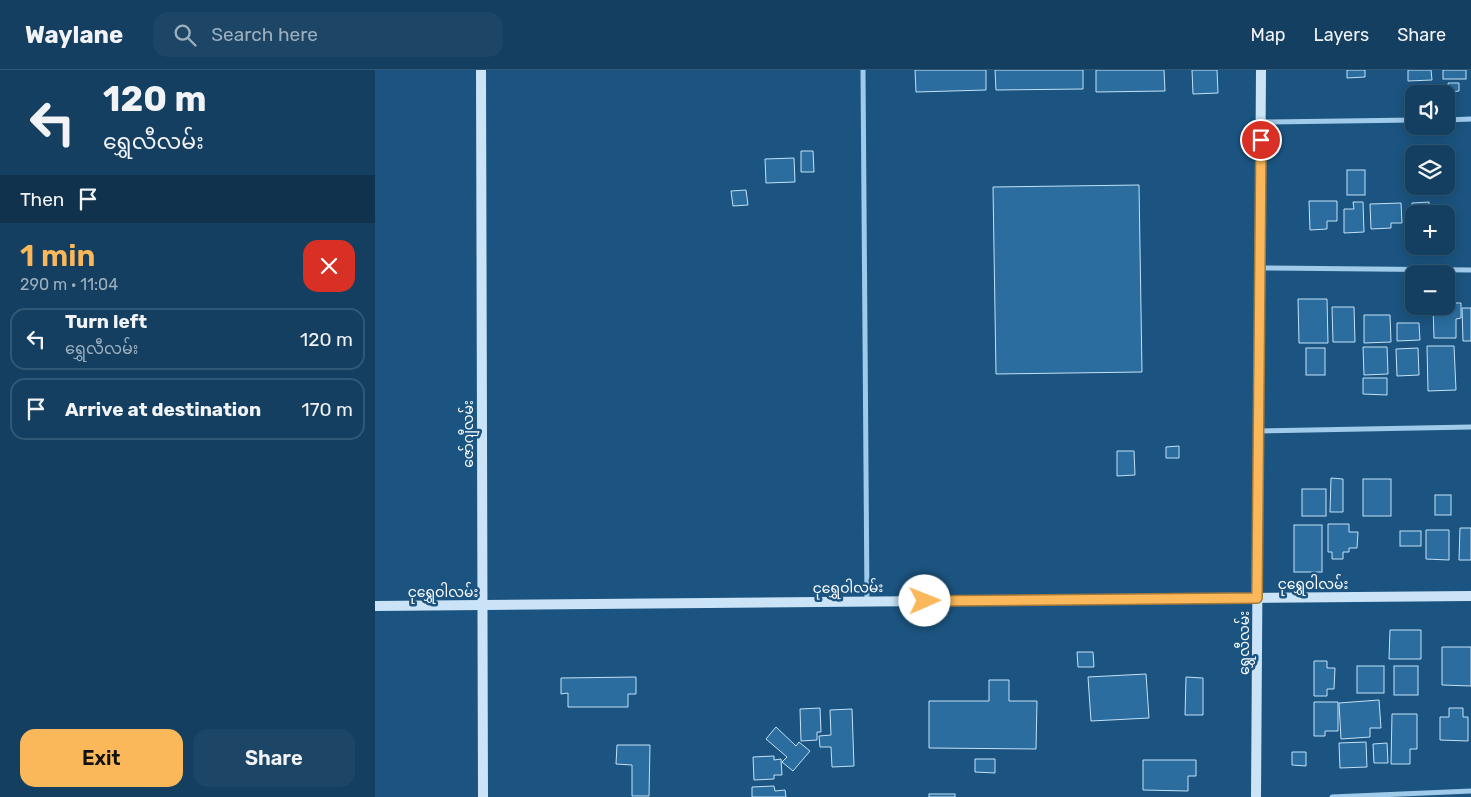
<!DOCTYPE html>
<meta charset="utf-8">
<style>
body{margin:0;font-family:Rubik,"Noto Sans Myanmar",sans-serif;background:#1d4666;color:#f1f3f6;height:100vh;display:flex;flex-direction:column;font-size:19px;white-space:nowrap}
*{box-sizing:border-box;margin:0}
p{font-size:16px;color:#9dafbd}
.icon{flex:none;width:28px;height:28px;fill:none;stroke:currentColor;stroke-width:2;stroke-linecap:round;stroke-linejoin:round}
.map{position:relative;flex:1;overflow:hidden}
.drawer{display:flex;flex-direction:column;background:#143f60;width:375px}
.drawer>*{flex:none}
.guide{background:#143f60;color:#f1f3f6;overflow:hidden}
.fabs{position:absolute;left:1030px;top:15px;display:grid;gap:10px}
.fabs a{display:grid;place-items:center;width:50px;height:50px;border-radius:10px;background:#143f60;box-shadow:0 2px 12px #0003,0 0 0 1px #335875;font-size:25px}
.pin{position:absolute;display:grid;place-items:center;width:42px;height:42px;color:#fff;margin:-21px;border:2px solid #fff;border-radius:50%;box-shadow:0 1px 5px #0007}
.me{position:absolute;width:55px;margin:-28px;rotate:89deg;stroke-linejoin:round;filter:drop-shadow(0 0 4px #0008)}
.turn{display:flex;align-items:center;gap:18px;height:105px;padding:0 20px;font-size:22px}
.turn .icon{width:65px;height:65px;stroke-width:2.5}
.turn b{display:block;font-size:35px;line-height:42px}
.then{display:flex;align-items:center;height:48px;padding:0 20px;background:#0003;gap:10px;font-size:19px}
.round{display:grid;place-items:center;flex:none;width:52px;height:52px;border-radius:15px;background:#1d4666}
.overview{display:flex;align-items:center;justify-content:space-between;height:85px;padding:0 20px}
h1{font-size:30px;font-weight:600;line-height:38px;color:#fbb85b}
.primary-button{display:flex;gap:10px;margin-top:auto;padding:10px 20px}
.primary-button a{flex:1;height:58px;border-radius:15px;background:#fbb85b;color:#111;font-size:20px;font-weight:600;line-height:58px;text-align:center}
.primary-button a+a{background:#1d4666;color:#f1f3f6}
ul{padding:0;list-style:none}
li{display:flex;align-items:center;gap:15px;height:62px;margin:0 10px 8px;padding:0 10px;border:2px solid #335875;border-radius:15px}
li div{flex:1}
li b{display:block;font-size:19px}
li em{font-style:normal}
header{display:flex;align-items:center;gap:30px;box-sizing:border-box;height:70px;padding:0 25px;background:#143f60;border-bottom:1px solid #335875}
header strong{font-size:24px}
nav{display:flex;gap:28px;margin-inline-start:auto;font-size:18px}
.search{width:350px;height:45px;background:#1d4666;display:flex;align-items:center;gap:12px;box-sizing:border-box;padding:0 18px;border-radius:15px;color:#9dafbd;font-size:19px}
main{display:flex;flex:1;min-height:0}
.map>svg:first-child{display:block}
.building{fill:#2a6d9e;stroke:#c3e1f7}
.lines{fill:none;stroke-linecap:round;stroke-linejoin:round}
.street{stroke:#9fcaea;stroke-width:5}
.secondary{stroke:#cae3f7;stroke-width:10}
.route-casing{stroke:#a3783b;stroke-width:12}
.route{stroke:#fbb85b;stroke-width:9}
.labels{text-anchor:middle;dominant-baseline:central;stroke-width:5;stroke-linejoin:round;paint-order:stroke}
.street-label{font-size:14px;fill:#fff;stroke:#1b5480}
</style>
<header>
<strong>Waylane</strong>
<div class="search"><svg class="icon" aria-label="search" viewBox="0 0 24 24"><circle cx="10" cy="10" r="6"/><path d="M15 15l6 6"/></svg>Search here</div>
<nav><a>Map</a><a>Layers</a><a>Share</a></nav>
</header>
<main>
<section class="drawer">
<div class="guide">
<div class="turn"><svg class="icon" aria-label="left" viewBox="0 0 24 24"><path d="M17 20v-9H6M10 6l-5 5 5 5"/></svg><div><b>120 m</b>ရွှေလီလမ်း</div></div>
<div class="then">Then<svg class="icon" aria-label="arrive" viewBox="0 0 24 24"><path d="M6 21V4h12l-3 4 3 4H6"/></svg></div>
</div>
<div class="overview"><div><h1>1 min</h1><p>290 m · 11:04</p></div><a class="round" style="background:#d93025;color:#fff"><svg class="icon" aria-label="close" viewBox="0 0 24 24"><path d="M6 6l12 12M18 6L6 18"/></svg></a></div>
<ul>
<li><svg class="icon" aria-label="left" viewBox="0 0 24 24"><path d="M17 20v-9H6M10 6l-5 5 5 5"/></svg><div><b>Turn left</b><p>ရွှေလီလမ်း</p></div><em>120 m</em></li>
<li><svg class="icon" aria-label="arrive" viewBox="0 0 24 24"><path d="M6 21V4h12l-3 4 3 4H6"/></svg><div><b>Arrive at destination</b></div><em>170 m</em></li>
</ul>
<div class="primary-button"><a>Exit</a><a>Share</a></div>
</section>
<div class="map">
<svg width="1096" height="727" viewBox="0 0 1096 727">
<rect width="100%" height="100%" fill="#1b5480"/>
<!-- building -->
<g class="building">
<polygon points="540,0 611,0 611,20 541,22"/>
<polygon points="620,0 708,0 708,19 621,20"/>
<polygon points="721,0 789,0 790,21 721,22"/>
<polygon points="817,0 842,0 843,23 818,24"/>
<polygon points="972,0 990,0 990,7 972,8"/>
<polygon points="1033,0 1056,0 1057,10 1033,11"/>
<rect x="1068" y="0" width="23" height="9"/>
<polygon points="1073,13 1084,13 1084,21 1074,22"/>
<polygon points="426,81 438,81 439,102 426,102"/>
<polygon points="419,88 420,112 391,113 390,89"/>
<polygon points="1039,98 1039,116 1054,116 1054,119 1031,120 1031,99"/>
<rect x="972" y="100" width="18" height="25"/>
<polygon points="764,115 767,302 621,304 618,117"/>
<polygon points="371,120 373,135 358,136 356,121"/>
<polygon points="934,131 962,131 962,151 952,151 952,159 935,160"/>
<polygon points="978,132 988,132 989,162 969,163 969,139 979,139"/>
<polygon points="1054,132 1054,144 1039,144 1038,156 1037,133"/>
<polygon points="1026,133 1027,153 1016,153 1016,158 996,159 995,134"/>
<polygon points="923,229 952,229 953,273 924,273"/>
<polygon points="1071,233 1086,233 1086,248 1081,249 1081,268 1059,268 1058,236 1071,236"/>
<polygon points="957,237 979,237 980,272 958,272"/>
<polygon points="1087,238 1096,238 1096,271 1088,271"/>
<polygon points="989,245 1015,245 1016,272 989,273"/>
<polygon points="1022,253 1044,253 1045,270 1022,271"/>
<polygon points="1052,276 1079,276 1081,320 1053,321"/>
<polygon points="988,277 1012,277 1013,304 989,305"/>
<rect x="931" y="278" width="19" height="27"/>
<polygon points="1043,278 1044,305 1022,306 1021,279"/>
<polygon points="988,308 1012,308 1012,325 988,324"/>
<polygon points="804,376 804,388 791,388 791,377"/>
<polygon points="742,381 759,381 760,405 742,406"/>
<polygon points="956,408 968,409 968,442 955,442"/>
<rect x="988" y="409" width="28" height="37"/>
<rect x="927" y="419" width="24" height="27"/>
<rect x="1060" y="425" width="16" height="20"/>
<polygon points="953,454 974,454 974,462 983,462 982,478 974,478 974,482 968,482 968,489 957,489 957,482 953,482"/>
<rect x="919" y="455" width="28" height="47"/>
<polygon points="1085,458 1096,458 1096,490 1084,490"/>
<polygon points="1051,460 1074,460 1074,490 1051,489"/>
<rect x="1025" y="461" width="21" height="15"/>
<polygon points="1015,560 1046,560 1046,589 1014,589"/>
<polygon points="1067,577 1096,577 1096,616 1067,615"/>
<polygon points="702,582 718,582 719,597 703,597"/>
<polygon points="939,591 952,591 952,598 960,598 959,619 952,619 952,626 939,626"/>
<rect x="982" y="596" width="27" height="27"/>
<rect x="1019" y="596" width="24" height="29"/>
<polygon points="771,604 774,648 716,651 713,607"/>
<polygon points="261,607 261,624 253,624 253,637 193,637 193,623 186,624 186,608"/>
<polygon points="811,607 828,608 828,645 810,645"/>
<polygon points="614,610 634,610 634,631 662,631 661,679 554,678 554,631 614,631"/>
<polygon points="1004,630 1006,658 995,658 995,667 966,669 964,633"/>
<polygon points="939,632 963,632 963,661 950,661 950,666 939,666"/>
<polygon points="445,638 446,662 442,662 442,670 426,671 425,639"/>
<polygon points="1074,638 1088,638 1088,647 1093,647 1093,671 1065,670 1065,647 1074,647"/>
<polygon points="477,639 479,696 457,697 456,677 445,677 444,666 456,665 455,640"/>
<polygon points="1017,644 1042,644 1042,679 1035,679 1035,694 1016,694"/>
<polygon points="401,657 421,676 424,672 435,681 418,701 407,692 412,687 391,669"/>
<polygon points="991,672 992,697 965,698 964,673"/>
<polygon points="1012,673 1013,693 999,693 998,674"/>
<polygon points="242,675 275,675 274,726 257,726 257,695 241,694"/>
<polygon points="917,682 931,682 931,696 917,695"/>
<polygon points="399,686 399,690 406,689 407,705 399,705 399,709 379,710 378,687"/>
<polygon points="600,689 620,689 620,703 600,702"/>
<polygon points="768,690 821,690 821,706 813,706 813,721 768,720"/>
<polygon points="399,716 400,721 410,720 411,727 377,727 377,717"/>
<rect x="554" y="724" width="26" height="3"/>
</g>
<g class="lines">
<!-- street -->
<g class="street">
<polyline points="488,0 492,532"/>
<polyline points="1071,50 1096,49"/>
<polyline points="886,52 1039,50"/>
<polyline points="885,198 1096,200"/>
<polyline points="884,361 1096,357"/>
<polyline points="957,727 1096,721"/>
</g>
<!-- secondary -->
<g class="secondary">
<polyline points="106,0 108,727"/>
<polyline points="0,536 1096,526"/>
<polyline points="881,727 886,0"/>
</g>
</g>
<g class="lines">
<defs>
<polyline id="route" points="550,531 882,528 886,70"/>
</defs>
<!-- route casing -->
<use href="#route" class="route-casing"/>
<!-- route -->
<use href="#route" class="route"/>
</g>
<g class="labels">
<!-- street labels -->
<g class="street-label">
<text transform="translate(93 364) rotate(-90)">ဇော်ဂျီလမ်း</text>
<text x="938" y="514">ငုရွှေဝါလမ်း</text>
<text transform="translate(473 518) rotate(-1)">ငုရွှေဝါလမ်း</text>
<text x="68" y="522">ငုရွှေဝါလမ်း</text>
<text transform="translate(869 573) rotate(-90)">ရွှေလီလမ်း</text>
</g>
</g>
</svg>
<div class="fabs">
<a><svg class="icon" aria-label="sound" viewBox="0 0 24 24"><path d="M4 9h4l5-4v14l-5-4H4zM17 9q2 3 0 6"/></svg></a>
<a><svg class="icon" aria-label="layers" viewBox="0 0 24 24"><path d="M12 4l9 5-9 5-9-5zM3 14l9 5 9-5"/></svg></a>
<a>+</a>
<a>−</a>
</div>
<div class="pin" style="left:886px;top:70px;background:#d93025"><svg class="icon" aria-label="arrive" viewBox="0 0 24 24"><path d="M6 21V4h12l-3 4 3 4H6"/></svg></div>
<svg class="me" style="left:550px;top:531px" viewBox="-20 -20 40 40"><circle r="19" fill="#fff"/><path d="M0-13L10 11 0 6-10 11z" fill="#fbb85b"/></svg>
</div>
</main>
